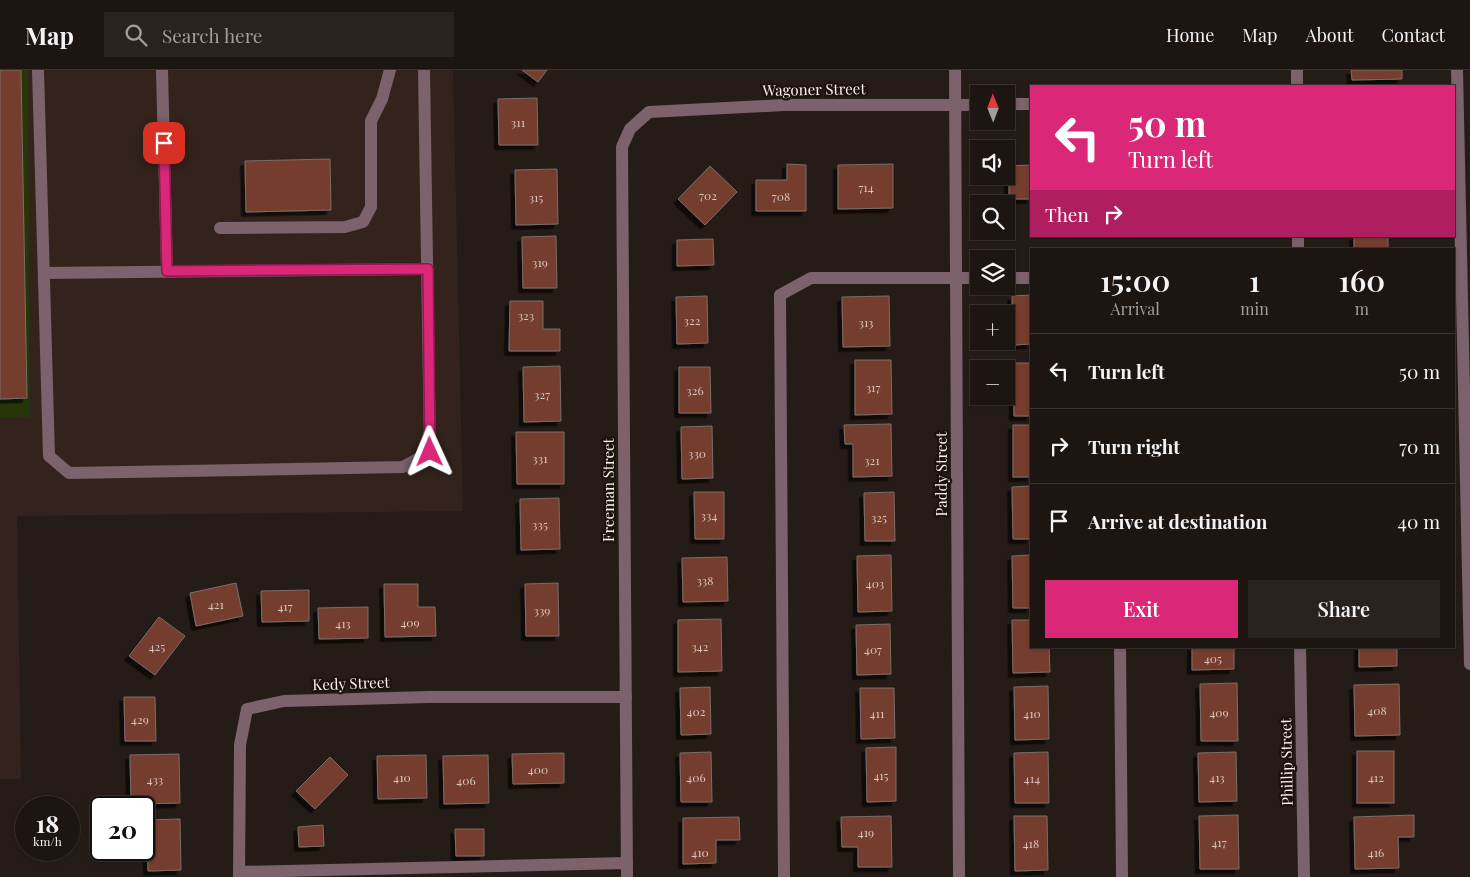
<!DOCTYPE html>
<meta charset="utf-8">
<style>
body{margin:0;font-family:"Playfair Display",serif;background:#29221f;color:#f1f3f6;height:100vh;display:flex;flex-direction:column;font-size:19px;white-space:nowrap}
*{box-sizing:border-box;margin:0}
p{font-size:16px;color:#a09f9f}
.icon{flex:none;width:28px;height:28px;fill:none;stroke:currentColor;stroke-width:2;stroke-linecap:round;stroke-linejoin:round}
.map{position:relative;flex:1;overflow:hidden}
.details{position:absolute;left:1030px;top:178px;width:425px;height:400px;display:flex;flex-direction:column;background:#1c1511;border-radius:0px;box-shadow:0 1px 4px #0004,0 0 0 1px #3a3431}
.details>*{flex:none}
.hud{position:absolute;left:1030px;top:15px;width:425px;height:152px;border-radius:0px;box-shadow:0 1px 4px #0004,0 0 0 1px #3a3431;background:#db2777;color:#fff;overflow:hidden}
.needle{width:32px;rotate:359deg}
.buttons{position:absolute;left:970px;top:15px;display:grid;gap:10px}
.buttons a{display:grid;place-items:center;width:45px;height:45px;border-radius:0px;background:#1c1511;box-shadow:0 1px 4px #0004,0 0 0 1px #3a3431;font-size:25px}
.speed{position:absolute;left:15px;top:726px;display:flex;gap:10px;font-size:25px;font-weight:700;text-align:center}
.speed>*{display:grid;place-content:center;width:65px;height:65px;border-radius:50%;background:#1c1511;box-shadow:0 1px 4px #0004,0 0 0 1px #3a3431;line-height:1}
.speed small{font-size:12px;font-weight:400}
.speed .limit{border:2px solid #111;border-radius:8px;background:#fff;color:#111}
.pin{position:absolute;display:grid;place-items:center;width:42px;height:42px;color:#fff;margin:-21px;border-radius:10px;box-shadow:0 2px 8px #0006}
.me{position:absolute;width:55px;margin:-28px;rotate:359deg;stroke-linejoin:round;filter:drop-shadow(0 0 4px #0008)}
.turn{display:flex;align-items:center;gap:18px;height:105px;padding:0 15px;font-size:22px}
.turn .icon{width:65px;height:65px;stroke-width:2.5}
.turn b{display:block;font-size:35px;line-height:42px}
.then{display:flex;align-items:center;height:48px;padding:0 15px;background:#0003;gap:10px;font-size:19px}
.eta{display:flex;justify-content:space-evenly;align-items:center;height:85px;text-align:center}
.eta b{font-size:30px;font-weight:600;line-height:35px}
.primary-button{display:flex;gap:10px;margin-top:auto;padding:10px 15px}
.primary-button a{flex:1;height:58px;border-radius:0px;background:#db2777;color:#fff;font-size:20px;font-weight:600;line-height:58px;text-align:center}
.primary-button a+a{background:#29221f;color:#f1f3f6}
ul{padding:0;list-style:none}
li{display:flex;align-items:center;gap:15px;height:75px;padding:0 15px;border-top:1px solid #3a3431}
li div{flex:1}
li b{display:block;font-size:19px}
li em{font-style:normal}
header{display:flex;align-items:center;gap:30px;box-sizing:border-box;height:70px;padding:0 25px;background:#1c1511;border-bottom:1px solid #3a3431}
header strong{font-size:24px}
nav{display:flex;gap:28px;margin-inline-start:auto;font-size:18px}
.search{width:350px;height:45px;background:#29221f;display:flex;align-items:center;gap:12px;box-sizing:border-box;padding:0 18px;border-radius:0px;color:#a09f9f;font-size:19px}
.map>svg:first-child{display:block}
.built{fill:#33231c}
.green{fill:#263609}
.building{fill:#743d2e;stroke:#7b6d69;filter:url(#shadow)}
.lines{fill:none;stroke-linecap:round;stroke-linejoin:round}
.minor{stroke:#7b626c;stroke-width:12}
.route-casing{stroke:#8e194d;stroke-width:12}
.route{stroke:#db2777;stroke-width:9}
.labels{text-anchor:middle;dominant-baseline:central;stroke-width:4.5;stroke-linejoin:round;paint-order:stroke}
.number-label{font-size:12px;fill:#d8c5bf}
.street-label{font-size:15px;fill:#faf2ef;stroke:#1c120e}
</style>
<header>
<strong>Map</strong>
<div class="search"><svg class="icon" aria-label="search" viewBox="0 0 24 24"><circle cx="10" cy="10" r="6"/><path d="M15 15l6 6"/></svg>Search here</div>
<nav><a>Home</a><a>Map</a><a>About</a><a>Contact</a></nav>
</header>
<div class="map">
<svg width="1470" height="807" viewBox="0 0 1470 807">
<defs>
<filter id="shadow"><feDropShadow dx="-4.5" dy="4.5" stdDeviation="0" flood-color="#0009"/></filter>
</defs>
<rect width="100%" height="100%" fill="#261c17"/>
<!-- built -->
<polygon class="built" points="0,0 453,0 463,441 17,446 21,709 0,709"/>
<!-- green -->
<polygon class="green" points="0,0 28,0 30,347 0,347"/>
<!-- building -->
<g class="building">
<polygon points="0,0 21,0 27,328 0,329"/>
<polygon points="522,0 547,0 538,12"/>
<polygon points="1351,0 1402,0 1402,9 1352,10"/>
<polygon points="537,28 538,75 499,75 498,29"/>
<polygon points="330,89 331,140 246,142 245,91"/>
<polygon points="787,94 806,95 806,141 756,141 756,110 787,110"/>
<polygon points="893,94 893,138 838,139 838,95"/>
<polygon points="1031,95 1031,129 1009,129 1009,96"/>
<polygon points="710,96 737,122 705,155 678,129"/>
<polygon points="557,99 558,154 516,155 515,100"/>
<polygon points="556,166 557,218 523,218 522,167"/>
<rect x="1354" y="166" width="34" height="13"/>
<polygon points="713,169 714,195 677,196 677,170"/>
<polygon points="1031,225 1031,274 1013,275 1012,226"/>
<polygon points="707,226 708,273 677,274 676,227"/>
<polygon points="889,226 890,276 843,277 842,227"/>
<polygon points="510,231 543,231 543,259 560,259 560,281 509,281"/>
<polygon points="855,290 891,290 892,344 855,345"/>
<polygon points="1013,293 1031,293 1031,346 1014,346"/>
<polygon points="560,296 561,351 524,352 523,297"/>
<polygon points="679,297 710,297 711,343 679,343"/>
<polygon points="891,354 892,406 853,407 853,374 845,374 844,355"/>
<rect x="1013" y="355" width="18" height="52"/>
<polygon points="712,356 713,408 682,409 681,357"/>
<polygon points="516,362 564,362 564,414 517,414"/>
<polygon points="1031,416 1031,469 1013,469 1012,417"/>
<polygon points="694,422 724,422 724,469 695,469"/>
<polygon points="894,422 895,471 865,471 864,423"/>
<polygon points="559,428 560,479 521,480 520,429"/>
<polygon points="891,485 892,541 858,542 857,486"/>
<polygon points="1031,485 1031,538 1013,538 1012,486"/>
<polygon points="727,487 728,531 683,532 682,488"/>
<polygon points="236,513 243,546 196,556 190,523"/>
<polygon points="558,513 559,566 526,566 525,514"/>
<polygon points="384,514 418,514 418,537 435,537 436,566 385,567"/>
<polygon points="309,520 309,551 262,552 261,521"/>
<polygon points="368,537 368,568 319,569 318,538"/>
<polygon points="159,547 185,566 155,605 129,586"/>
<polygon points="721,549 722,601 678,602 678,550"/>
<polygon points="1012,550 1031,550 1031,576 1049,576 1050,602 1013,603"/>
<polygon points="890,554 891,604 857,605 856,555"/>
<polygon points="1192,576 1234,576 1234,599 1192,600"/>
<polygon points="1359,576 1397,576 1397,596 1359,597"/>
<polygon points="1237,613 1238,671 1201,671 1200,614"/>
<polygon points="1399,614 1400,665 1355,666 1354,615"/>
<polygon points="1048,616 1049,669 1015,670 1014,617"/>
<polygon points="710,617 711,664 681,665 680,618"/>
<polygon points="860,618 894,618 895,668 861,669"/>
<polygon points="124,627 155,627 156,671 125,671"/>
<polygon points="896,677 896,731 867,732 866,678"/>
<rect x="1357" y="681" width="37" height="52"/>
<polygon points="711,682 712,732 681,732 680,683"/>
<polygon points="1048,682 1049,733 1015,733 1014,683"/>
<polygon points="1236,682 1237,731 1199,732 1198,683"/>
<polygon points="564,683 564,713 513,714 512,684"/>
<polygon points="179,684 180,733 131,734 130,685"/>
<polygon points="426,685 427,728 378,729 377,686"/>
<polygon points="488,685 489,733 444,734 443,686"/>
<polygon points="330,687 348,705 315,739 296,721"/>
<polygon points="1238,745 1239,799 1200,799 1199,746"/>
<polygon points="1414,745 1414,767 1398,767 1399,798 1355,799 1354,747"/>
<polygon points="891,746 892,797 858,797 858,777 842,777 841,747"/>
<polygon points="1014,746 1047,746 1048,800 1015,801"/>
<polygon points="739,747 740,770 716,770 716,793 683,794 683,748"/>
<polygon points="180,749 181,800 148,801 147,750"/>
<polygon points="323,755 324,776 299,777 298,757"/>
<polygon points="455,759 484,759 484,786 456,786"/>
</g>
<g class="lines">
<!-- minor -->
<g class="minor">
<polyline points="38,0 49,386 69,403 403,397 430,382 424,0"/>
<polyline points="162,0 167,201"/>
<polyline points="955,0 959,807"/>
<polyline points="1457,0 1470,594"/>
<polyline points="1297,16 1297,0"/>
<polyline points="1006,34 1031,34"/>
<polyline points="220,158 345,157 363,152 371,137 371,51 382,29 390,0"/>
<polyline points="1298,166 1298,179"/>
<polyline points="44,203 427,199"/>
<polyline points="1006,208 1031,208"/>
<polyline points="1120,576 1122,807"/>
<polyline points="1300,576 1304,807"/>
<polyline points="239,802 627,793"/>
<polyline points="239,807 240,675 247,639 284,631 429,627 626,627"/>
<polyline points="627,807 622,77 630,59 649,42 784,35 979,35"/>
<polyline points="784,807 780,225 811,208 979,208"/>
</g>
</g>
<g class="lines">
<defs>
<polyline id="route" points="164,73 167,201 428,199 430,382"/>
</defs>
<!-- route casing -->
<use href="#route" class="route-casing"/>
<!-- route -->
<use href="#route" class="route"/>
</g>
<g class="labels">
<!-- number labels -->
<g class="number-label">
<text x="518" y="52">311</text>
<text x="866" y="117">714</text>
<text x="708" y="125">702</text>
<text x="781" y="126">708</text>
<text x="536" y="127">315</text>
<text x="540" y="192">319</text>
<text x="526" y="245">323</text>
<text x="692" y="250">322</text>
<text x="866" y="252">313</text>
<text x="873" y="317">317</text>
<text x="695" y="320">326</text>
<text x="542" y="324">327</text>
<text x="697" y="383">330</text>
<text x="540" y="388">331</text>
<text x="872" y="390">321</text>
<text x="709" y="445">334</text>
<text x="879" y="447">325</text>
<text x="540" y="454">335</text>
<text x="705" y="510">338</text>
<text x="875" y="513">403</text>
<text x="216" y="534">421</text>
<text x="285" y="536">417</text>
<text x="542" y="540">339</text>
<text x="410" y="552">409</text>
<text x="343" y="553">413</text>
<text x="157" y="576">425</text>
<text x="700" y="576">342</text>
<text x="873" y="579">407</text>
<text x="1213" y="588">405</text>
<text x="1377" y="640">408</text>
<text x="696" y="641">402</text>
<text x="1219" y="642">409</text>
<text x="877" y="643">411</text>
<text x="1032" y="643">410</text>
<text x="140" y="649">429</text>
<text x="538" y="699">400</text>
<text x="881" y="705">415</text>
<text x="402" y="707">410</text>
<text x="696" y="707">406</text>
<text x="1217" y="707">413</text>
<text x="1376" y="707">412</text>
<text x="1032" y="708">414</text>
<text x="155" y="709">433</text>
<text x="466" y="710">406</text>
<text x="866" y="762">419</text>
<text x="1219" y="772">417</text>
<text x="1031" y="773">418</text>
<text x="700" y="782">410</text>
<text x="1376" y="782">416</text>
</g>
<!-- street labels -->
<g class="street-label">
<text transform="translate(814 19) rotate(-1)">Wagoner Street</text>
<text transform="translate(941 404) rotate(-90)">Paddy Street</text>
<text transform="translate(608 420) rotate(-90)">Freeman Street</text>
<text transform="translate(351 613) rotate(-2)">Kedy Street</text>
<text transform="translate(1286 692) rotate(-91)">Phillip Street</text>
</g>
</g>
</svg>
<div class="buttons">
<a><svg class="needle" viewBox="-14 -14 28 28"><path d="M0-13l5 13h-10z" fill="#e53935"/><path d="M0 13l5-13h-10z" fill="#a09f9f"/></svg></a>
<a><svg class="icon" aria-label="sound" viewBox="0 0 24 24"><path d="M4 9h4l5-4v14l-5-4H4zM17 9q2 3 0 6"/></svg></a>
<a><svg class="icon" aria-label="search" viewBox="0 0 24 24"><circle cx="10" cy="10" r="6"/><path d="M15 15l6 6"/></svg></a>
<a><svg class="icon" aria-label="layers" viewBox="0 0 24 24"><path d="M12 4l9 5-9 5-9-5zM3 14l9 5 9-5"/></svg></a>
<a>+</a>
<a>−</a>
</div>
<div class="speed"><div>18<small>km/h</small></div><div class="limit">20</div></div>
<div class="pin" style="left:164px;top:73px;background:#d93025"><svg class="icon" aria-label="arrive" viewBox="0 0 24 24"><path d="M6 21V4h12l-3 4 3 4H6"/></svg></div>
<svg class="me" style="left:430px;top:382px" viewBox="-20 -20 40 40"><path d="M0-17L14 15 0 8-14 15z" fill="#db2777" stroke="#fff" stroke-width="4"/></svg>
<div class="hud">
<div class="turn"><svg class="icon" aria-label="left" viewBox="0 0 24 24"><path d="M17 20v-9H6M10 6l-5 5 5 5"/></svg><div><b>50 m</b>Turn left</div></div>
<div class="then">Then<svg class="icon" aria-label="right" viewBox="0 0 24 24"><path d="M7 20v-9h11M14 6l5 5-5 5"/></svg></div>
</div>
<section class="details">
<div class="eta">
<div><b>15:00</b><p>Arrival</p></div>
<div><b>1</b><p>min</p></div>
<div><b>160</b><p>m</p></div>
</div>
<ul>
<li><svg class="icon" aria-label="left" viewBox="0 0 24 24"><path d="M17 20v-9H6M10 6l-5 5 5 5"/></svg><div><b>Turn left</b></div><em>50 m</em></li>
<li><svg class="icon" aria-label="right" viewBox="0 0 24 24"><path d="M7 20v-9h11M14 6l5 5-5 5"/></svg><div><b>Turn right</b></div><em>70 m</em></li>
<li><svg class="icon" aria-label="arrive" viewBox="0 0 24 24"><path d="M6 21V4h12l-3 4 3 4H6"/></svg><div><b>Arrive at destination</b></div><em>40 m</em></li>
</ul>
<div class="primary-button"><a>Exit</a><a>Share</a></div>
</section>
</div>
